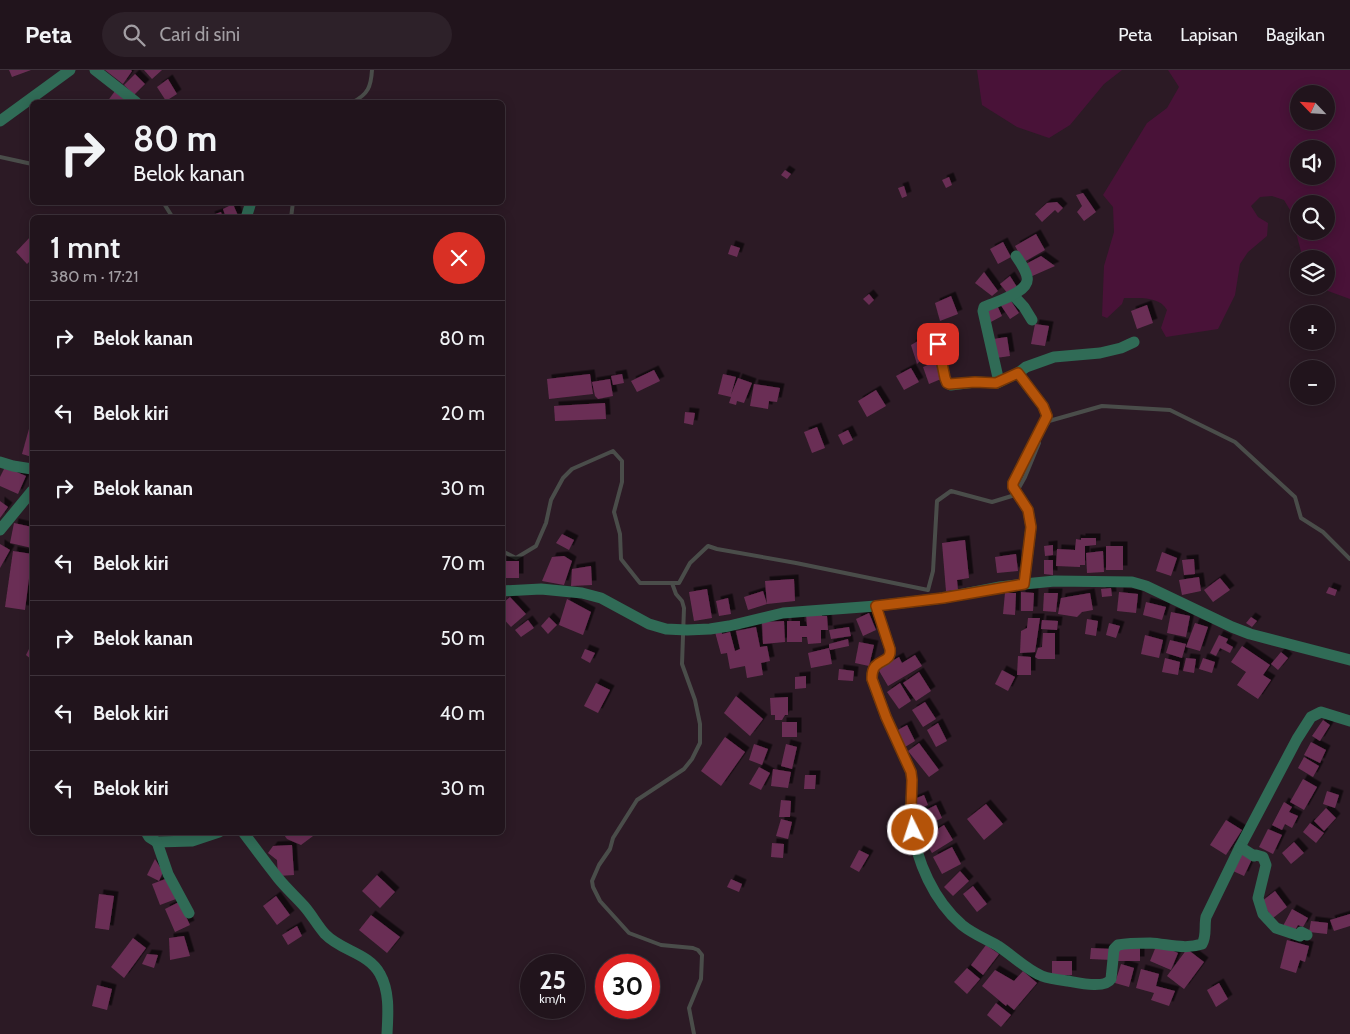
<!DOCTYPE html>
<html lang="id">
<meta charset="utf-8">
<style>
body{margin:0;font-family:Cabin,sans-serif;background:#2d2129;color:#f1f3f6;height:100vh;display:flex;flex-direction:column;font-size:19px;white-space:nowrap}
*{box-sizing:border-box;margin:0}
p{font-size:16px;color:#a29ea3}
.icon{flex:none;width:28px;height:28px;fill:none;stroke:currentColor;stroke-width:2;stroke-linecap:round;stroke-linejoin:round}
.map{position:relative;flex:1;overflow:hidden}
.sheet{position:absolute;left:30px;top:145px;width:475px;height:620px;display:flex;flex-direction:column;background:#21141c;border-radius:8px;box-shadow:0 2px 12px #0003,0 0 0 1px #3e333b}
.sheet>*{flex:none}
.top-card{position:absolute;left:30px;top:30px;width:475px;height:105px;border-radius:8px;box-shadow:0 2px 12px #0003,0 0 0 1px #3e333b;background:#21141c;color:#f1f3f6;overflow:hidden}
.needle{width:32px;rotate:295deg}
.controls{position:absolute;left:1290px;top:15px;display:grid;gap:10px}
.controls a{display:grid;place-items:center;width:45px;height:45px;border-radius:50%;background:#21141c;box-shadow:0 2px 12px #0003,0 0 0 1px #3e333b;font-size:25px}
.speed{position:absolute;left:520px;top:884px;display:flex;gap:10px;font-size:25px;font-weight:700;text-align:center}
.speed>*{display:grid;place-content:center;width:65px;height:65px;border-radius:50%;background:#21141c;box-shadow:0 2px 12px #0003,0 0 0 1px #3e333b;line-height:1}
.speed small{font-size:12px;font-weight:400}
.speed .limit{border:8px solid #d22;background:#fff;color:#111}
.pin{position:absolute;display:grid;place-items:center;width:42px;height:42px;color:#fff;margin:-21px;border-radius:10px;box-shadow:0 2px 8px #0006}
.me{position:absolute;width:55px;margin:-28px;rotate:356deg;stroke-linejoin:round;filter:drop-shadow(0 0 4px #0008)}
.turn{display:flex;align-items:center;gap:18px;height:105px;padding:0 20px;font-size:22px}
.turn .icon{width:65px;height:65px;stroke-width:2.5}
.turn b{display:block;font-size:35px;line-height:42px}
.round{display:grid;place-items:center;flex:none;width:52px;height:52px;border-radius:26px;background:#2d2129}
.summary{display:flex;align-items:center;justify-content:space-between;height:85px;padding:0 20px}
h1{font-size:30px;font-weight:600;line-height:38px}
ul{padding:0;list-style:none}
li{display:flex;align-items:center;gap:15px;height:75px;padding:0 20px;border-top:1px solid #3e333b}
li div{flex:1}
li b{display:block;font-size:19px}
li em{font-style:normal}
header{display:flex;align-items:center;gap:30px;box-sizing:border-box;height:70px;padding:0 25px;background:#21141c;border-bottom:1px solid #3e333b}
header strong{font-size:24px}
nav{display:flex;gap:28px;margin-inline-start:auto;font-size:18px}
.search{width:350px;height:45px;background:#2d2129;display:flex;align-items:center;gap:12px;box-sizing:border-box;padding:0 18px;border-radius:28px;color:#a29ea3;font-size:19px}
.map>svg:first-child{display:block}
.green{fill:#491238;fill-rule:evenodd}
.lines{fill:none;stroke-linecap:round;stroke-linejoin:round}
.stream{stroke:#4a4d4a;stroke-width:4}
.building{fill:#6a2f55;filter:url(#shadow)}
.street{stroke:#306b56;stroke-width:11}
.route-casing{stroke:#753606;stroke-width:12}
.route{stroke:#b45309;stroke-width:9}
</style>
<header>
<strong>Peta</strong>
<div class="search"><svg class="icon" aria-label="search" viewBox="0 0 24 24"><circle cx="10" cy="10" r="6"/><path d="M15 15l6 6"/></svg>Cari di sini</div>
<nav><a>Peta</a><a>Lapisan</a><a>Bagikan</a></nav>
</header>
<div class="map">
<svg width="1350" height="964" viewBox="0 0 1350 964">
<defs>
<filter id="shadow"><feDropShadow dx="4.5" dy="-4.5" stdDeviation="0" flood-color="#0009"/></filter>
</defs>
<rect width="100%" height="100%" fill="#2c1a25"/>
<!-- green -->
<g class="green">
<polygon points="977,0 1122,0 1104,14 1070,55 1049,68 1017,57 982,35"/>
<path d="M1168 0H1350V229L1328 221 1322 216H1326V189H1303L1290 140 1284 130 1272 126 1260 127 1251 136 1258 147 1268 153 1267 166 1248 182 1240 194 1235 225 1218 259 1166 267 1161 258 1167 240C1160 226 1138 228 1124 228L1122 234 1107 248 1102 246 1104 196 1114 162 1113 137 1103 125 1147 53 1167 38 1179 17ZM1299 24H1326V51H1299ZM1299 79H1326V106H1299ZM1299 134H1326V161H1299Z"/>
</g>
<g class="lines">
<!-- stream -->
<g class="stream">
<path d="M353 32C368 24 371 17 372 0"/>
<polyline points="0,87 32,94"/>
<polyline points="163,132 173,148"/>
<polyline points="291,148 293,132"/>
<polyline points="1048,353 1049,351 1102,336 1170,340 1235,372 1295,427 1301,448 1323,462 1350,489"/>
<polyline points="502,481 516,488 536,476 546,453 551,430 563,408 572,399 613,381 622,391 622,412 614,442 620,464 621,489 640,513 679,513 690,493 708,476 717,479 796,493 928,520 933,501 937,431 951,421 992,432 1015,425 1025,407 1039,373"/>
<polyline points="672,513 676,524 682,531 684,538 682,594 695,630 700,654 700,673 692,689 684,699 637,730 613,768 610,779 599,795 592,811 593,817 600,831 629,863 661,875 693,878 698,880 702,885 701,909 689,938 694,964"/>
</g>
</g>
<!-- building -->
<g class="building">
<polygon points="9,0 31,0 12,7"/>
<polygon points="105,0 131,0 132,1 123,14"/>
<polygon points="144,0 162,0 152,9"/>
<polygon points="135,4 145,14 134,25 124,15"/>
<polygon points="168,9 177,24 166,31 157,17"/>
<polygon points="115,21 128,30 126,32 107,32"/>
<polygon points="785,100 791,104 787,109 781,105"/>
<polygon points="949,107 952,115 946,118 942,110"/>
<polygon points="904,116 907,126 902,128 898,118"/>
<polygon points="1083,123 1096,142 1084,151 1077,142 1082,136 1076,125"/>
<polygon points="1057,132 1063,138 1058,143 1055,140 1042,152 1035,144 1047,133"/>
<polygon points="233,134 239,148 226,148 223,139"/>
<polygon points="221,142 223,148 211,148 210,146"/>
<polygon points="1036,164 1045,180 1024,192 1015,176"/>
<polygon points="32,165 32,189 27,194 16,182"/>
<polygon points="1003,172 1011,187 998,194 990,179"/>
<polygon points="731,175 740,178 737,187 728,184"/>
<polygon points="1041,186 1055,196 1030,207 1024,195"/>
<polygon points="984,202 998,221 992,226 975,213"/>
<polygon points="1010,206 1017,217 1008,224 1000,214"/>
<polygon points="869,224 874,230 869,235 863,229"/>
<polygon points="951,226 958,244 940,251 935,233"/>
<polygon points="1009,228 1019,243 1010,249 1000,234"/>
<polygon points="996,233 1002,246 989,253 983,240"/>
<polygon points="1147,235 1153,253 1137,259 1131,241"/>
<polygon points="1035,254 1049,256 1045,276 1031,274"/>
<polygon points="925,267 934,278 917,294 911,275"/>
<polygon points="1007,267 1010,286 996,288 993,269"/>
<polygon points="935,292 941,309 929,314 923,297"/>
<polygon points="911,298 919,312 904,320 896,306"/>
<polygon points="654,300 660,311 637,322 631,311"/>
<polygon points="590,304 593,324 549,329 547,309"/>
<polygon points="622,304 624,313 613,315 611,306"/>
<polygon points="723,304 736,307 731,325 738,308 752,313 744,333 737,331 736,335 729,333 731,327 718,324"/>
<polygon points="610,309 613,326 598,329 595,326 592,312"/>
<polygon points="754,314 780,318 777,332 769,331 768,339 750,336"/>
<polygon points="876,320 886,336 867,347 858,331"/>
<polygon points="605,333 606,349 555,351 554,336"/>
<polygon points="685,342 695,343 693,355 684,353"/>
<polygon points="32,348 32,387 22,384"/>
<polygon points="817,357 825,378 812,383 804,362"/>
<polygon points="848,360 853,370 843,375 838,365"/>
<polygon points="5,397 26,406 18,424 0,416 0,407"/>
<polygon points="0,431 8,437 0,448"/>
<polygon points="14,453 32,457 32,478 10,473"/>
<polygon points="562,464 574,470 569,480 556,473"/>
<polygon points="1081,468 1096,468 1096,475 1085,476 1085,495 1080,495 1080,497 1056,496 1057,479 1075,480 1076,469 1081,470"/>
<polygon points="965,470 969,508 957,510 958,520 946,521 942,473"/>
<polygon points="0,474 10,480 0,498"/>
<polygon points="1053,475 1053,485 1045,486 1044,476"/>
<rect x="1106" y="476" width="17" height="24"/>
<polygon points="13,481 32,484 25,540 5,537"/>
<polygon points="1103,481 1104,502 1087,503 1086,483"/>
<polygon points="1162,482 1177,488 1171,506 1156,501"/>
<polygon points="1016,484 1018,501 997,503 995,487"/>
<polygon points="564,486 572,491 564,515 542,511 552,487"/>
<polygon points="1194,489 1195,504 1184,505 1182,490"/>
<polygon points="1044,490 1053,490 1053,505 1044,504"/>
<rect x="502" y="491" width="17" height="17"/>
<polygon points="591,496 592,515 571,516 572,499"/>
<polygon points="1199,507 1201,521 1182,525 1179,510"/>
<polygon points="1220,508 1230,520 1213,532 1204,520"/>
<polygon points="794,509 795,531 767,534 748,540 744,527 763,521 767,534 765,511"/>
<polygon points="1329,517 1337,520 1335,526 1326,523"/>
<polygon points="1111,518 1112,526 1102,527 1101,519"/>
<polygon points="707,519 712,548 694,551 689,522"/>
<polygon points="1021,522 1034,523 1033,541 1021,541"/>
<polygon points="1119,522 1138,524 1136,543 1117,541"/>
<polygon points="1005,523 1016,523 1015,545 1003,544"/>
<polygon points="1044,523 1058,523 1056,542 1043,541"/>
<polygon points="1090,523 1093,540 1082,542 1077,547 1058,544 1061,528"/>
<polygon points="510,527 526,544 511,557 502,547 502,534"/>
<polygon points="728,528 731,544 719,546 716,531"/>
<polygon points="567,529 591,542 583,565 559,555"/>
<polygon points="1146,532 1166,537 1162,550 1143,545"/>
<polygon points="1171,542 1190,546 1186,567 1167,563"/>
<polygon points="822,543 822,546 827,546 828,560 821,560 821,573 808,574 807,567 802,567 802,572 787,572 787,551 800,551 800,556 807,556 806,544"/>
<polygon points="869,543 876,560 863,566 856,549"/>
<polygon points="549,547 557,555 548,564 541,556"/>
<polygon points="1251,547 1257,551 1252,557 1246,553"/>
<polygon points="1028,548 1040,548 1035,582 1020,583 1021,561 1027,558"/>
<polygon points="1087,549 1098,551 1096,566 1085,564"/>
<polygon points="528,550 534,558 521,567 515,560"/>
<polygon points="1042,550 1058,551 1057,560 1041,559"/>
<polygon points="784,551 785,572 763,574 762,552"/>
<polygon points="1109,553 1120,556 1116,568 1106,565"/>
<polygon points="1195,553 1208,557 1200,581 1186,577"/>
<polygon points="756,557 760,577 767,576 770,591 761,593 763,605 747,608 745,596 730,599 727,583 721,584 715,562 721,560 722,564 730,562 735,581 740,579 736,561"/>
<polygon points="849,557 851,566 831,569 829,560"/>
<polygon points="1043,563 1055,563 1055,589 1038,589 1035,587 1038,578 1042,577"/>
<polygon points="1145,565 1163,570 1159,588 1141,584"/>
<polygon points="1219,565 1228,569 1226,573 1233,577 1230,583 1220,578 1216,586 1210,583"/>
<polygon points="848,569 849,576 830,580 829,578 829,574"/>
<polygon points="1170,570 1186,574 1182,588 1166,583"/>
<polygon points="859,572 874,575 869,596 855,593"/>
<polygon points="31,575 32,576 32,590 26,585"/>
<polygon points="1242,576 1270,595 1263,605 1271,610 1258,629 1237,615 1246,602 1231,592"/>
<polygon points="829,578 832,594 811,598 808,583"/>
<polygon points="585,579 595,583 590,593 581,588"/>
<polygon points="1281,582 1288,588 1278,600 1271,594"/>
<polygon points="915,585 922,596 888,616 878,599 899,587 902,593"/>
<polygon points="1018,586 1031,587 1031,605 1017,605"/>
<polygon points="1165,588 1180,592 1178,605 1162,602"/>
<polygon points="1186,588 1196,589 1194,603 1183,601"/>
<polygon points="1203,588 1215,592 1212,603 1199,599"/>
<polygon points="839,599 854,601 853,611 838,610"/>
<polygon points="1002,600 1015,607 1008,621 995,614"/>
<polygon points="919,602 931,621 916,631 903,613"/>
<polygon points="806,606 806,618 795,619 795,607"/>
<polygon points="596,613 610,620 598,643 584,636"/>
<polygon points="900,613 911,631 899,639 887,622"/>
<polygon points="736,626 763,649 750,666 724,643"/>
<polygon points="788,627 788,645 785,645 782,650 775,650 775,645 771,645 770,628"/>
<polygon points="925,632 936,649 923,657 912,640"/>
<polygon points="1323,650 1330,655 1320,671 1312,666"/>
<rect x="782" y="652" width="15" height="15"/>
<polygon points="938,653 947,671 936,677 927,660"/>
<polygon points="907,655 915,671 905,677 896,661"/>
<polygon points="725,667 745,682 721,716 701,701"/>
<polygon points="1311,672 1326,680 1320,693 1304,685"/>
<polygon points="919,673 939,700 929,707 908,681"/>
<polygon points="754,674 768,679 762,695 749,690"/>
<polygon points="786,674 797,677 792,699 781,696"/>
<polygon points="1304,687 1319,696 1313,707 1298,698"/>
<polygon points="759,697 770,703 761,720 749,714"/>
<polygon points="773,699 791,702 788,718 771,716"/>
<polygon points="805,705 816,705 815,719 804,719"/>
<polygon points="1303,709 1317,717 1304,740 1290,732"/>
<polygon points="1327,721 1339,725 1335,738 1323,734"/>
<polygon points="924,725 928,735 916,740 912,730"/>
<polygon points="781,730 791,731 790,747 779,747"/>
<polygon points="1284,732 1292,737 1289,742 1298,746 1292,758 1285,754 1282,760 1272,755"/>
<polygon points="986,734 1003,754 984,770 967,749"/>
<polygon points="936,735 942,748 922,758 916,745"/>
<polygon points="1326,738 1336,748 1324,761 1314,751"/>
<polygon points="781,749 792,752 788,769 776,766"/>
<polygon points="1226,750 1242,760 1226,785 1210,775"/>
<polygon points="1310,753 1324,763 1316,773 1303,762"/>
<polygon points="944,755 953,770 932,783 923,768"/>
<polygon points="1268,759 1282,765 1273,784 1259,777"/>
<polygon points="282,762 311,762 313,766 301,775 287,769"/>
<polygon points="1294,772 1304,783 1291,794 1282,783"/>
<polygon points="772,773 784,774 783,788 771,787"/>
<polygon points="292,775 294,805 278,806 277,790 268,783 273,776"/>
<polygon points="952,777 961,794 942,804 933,787"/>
<polygon points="859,780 869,785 859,802 850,797"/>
<polygon points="1243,782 1253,787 1244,806 1233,801"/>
<polygon points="155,789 163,802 159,811 147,805"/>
<polygon points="960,801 969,811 953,826 944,817"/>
<polygon points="377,805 395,822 380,838 362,821"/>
<polygon points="168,808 176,829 160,835 152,814"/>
<polygon points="731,809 742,814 739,822 727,817"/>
<polygon points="973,816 987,834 977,842 963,824"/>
<polygon points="1275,821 1287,837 1273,848 1261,832"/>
<polygon points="99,824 114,826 109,860 95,858"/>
<polygon points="276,826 290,845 277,855 263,836"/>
<polygon points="179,832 190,855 175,862 165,839"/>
<polygon points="1292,839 1308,848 1303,857 1298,855 1294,862 1283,856"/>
<polygon points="1350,844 1350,856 1334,861 1330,850"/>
<polygon points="371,845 400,867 387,883 359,860"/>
<polygon points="1311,851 1328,853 1327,864 1309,862"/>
<polygon points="297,856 302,866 288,875 282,865"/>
<polygon points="184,866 190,886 170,890 169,868"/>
<polygon points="133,868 146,878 124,908 111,897"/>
<polygon points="1287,870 1309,876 1305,892 1300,890 1296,903 1280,898"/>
<polygon points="1157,874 1178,883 1171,900 1150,891"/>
<polygon points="986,875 999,884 983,905 971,895"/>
<polygon points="1091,878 1112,879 1112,890 1090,889"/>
<rect x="1118" y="878" width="22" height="13"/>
<polygon points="1187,879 1204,892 1184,919 1167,906"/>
<polygon points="147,884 158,885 154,898 142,894"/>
<rect x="1052" y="891" width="20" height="14"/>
<polygon points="1121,894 1134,898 1129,917 1115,913"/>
<polygon points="967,898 980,909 967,924 954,912"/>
<polygon points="1141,899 1159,904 1156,916 1175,921 1169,936 1151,930 1154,923 1136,918"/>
<polygon points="995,900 1014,911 1023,901 1037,913 1014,940 1007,934 1006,936 982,916"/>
<polygon points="1219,913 1228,929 1216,937 1207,920"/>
<polygon points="97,915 112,919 107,940 92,936"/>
<polygon points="996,933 1011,945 1001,957 987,945"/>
</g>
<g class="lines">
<!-- street -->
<g class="street">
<polyline points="95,0 136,32"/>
<polyline points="0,51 70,0"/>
<polyline points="246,148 251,132"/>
<polyline points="1013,225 1024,237 1032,250"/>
<polyline points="937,274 945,308 947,313 951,315 975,312 997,313 1018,303 1026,297 1054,287 1100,283 1121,278 1134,272"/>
<polyline points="1018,303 1043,336 1047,346 1013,413 1013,417 1028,440 1031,457 1024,514"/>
<path d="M999 312 983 241 984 237C995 232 1031 222 1027 207 1026 200 1020 192 1016 186"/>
<polyline points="0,392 13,396 32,399"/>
<polyline points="0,460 32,421"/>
<polyline points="502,521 541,519 582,523 601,528 649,554 666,559 687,560 710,559 729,556 783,543 876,536 943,528 1000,517 1024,514 1055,511 1132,512 1146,516 1232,557 1250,564 1350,590"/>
<path d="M876 536 890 579C892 597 871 586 872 609L886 647 911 702C913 714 911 724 911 736 911 742 912 749 912 755 916 791 934 831 962 855 973 864 986 869 998 876 1012 885 1027 900 1042 906 1050 909 1060 910 1068 911 1079 913 1105 919 1111 909L1114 879 1118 875C1128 873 1140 873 1150 873 1168 874 1184 880 1202 874 1207 866 1204 856 1206 847L1240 777 1297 669 1311 647 1321 642 1350 651"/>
<polyline points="146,762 149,767 157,772 192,771 219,762"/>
<path d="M243 762C255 778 266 793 278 808 286 818 296 827 304 836 312 845 317 855 325 864 341 881 369 883 380 904 390 922 388 944 387 964"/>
<polyline points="157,772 168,804 189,843"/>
<polyline points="1240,777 1254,786 1256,785 1263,787 1266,795 1258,828 1263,844 1276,858 1300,866 1301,862 1307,865"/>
</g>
</g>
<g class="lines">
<defs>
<path id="route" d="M913 760 911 738 912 710 911 702 886 647 872 609C871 586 892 596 890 579L876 536 943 528 1024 514 1031 457 1028 440 1013 417V413L1047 346 1043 336 1018 303 996 313 975 312 949 314 947 313 945 308 938 274"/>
</defs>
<!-- route casing -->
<use href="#route" class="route-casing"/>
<!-- route -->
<use href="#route" class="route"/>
</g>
</svg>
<div class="controls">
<a><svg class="needle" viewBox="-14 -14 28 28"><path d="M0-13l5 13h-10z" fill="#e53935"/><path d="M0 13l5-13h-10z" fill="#a29ea3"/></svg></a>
<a><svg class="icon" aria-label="sound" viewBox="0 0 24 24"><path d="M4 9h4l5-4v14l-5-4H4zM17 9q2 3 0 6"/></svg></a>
<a><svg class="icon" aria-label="search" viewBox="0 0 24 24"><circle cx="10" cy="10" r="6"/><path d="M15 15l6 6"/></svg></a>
<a><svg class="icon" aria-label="layers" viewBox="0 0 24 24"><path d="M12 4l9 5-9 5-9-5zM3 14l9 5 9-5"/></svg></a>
<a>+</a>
<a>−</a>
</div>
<div class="speed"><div>25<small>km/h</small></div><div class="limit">30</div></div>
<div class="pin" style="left:938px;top:274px;background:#d93025"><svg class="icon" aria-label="arrive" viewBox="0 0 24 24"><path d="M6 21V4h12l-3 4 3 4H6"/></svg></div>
<svg class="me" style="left:913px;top:760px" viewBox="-20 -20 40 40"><circle r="17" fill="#b45309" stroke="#fff" stroke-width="3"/><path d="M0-11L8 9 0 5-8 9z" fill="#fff"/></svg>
<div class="top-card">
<div class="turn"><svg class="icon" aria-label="right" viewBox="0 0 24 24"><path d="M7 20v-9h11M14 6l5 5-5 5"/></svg><div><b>80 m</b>Belok kanan</div></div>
</div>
<section class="sheet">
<div class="summary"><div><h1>1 mnt</h1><p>380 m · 17:21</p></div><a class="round" style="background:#d93025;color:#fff"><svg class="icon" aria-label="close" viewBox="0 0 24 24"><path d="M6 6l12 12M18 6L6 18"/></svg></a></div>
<ul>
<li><svg class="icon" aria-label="right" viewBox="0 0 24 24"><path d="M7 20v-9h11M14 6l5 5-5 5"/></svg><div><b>Belok kanan</b></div><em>80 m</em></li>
<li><svg class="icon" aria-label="left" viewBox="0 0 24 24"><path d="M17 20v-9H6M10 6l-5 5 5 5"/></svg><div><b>Belok kiri</b></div><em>20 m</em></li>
<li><svg class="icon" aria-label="right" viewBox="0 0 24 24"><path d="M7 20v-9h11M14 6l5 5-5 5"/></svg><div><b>Belok kanan</b></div><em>30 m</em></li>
<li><svg class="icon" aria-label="left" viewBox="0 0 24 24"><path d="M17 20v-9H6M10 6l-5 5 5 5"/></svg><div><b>Belok kiri</b></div><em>70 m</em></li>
<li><svg class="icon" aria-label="right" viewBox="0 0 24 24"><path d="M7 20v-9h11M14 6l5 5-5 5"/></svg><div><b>Belok kanan</b></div><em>50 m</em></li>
<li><svg class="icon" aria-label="left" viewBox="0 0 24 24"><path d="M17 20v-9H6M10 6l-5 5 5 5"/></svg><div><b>Belok kiri</b></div><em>40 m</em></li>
<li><svg class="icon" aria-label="left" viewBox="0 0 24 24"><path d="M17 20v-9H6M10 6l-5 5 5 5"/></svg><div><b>Belok kiri</b></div><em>30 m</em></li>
</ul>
</section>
</div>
